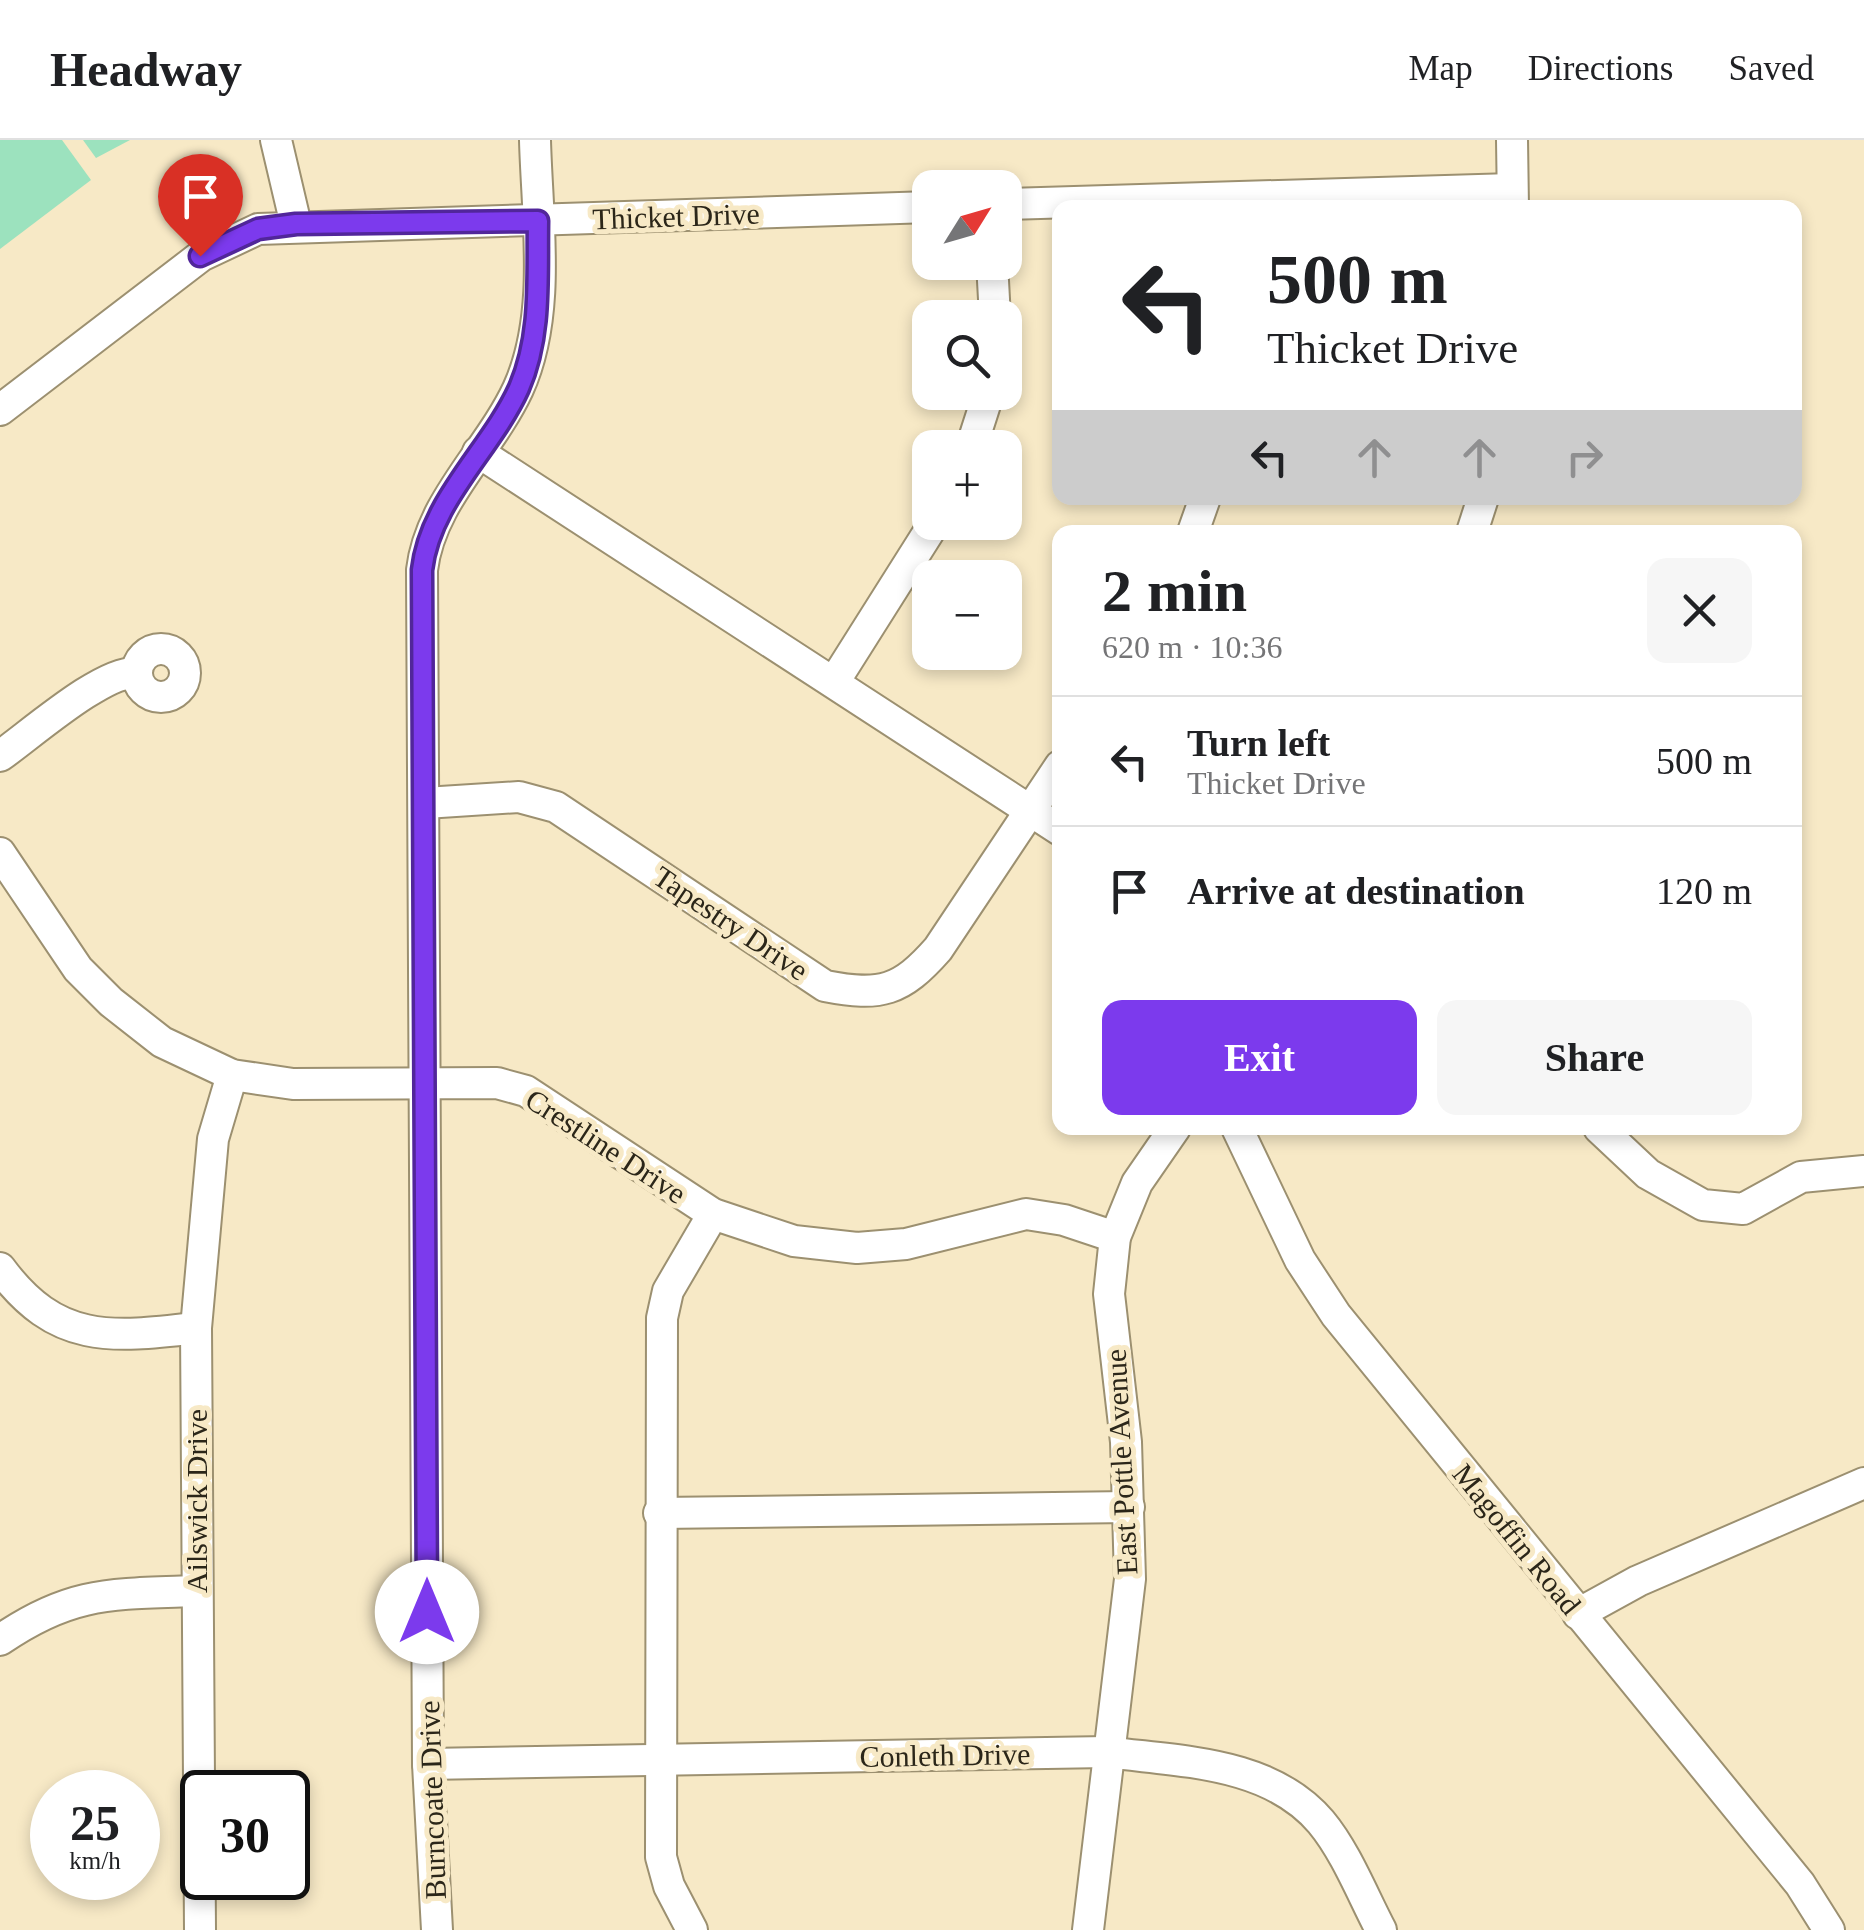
<!DOCTYPE html>
<meta charset="utf-8">
<style>
body{margin:0;font-family:"Times New Roman",serif;background:#f6f6f6;color:#202124;height:100vh;display:flex;flex-direction:column;font-size:38px;white-space:nowrap}
*{box-sizing:border-box;margin:0}
p{font-size:32px;color:#757577}
.icon{flex:none;width:55px;height:55px;fill:none;stroke:currentColor;stroke-width:2;stroke-linecap:round;stroke-linejoin:round}
.map{position:relative;flex:1;overflow:hidden}
.side{position:absolute;left:1052px;top:385px;width:750px;height:610px;display:flex;flex-direction:column;background:#fff;border-radius:20px;box-shadow:0 5px 15px #0003}
.side>*{flex:none}
.banner{position:absolute;left:1052px;top:60px;width:750px;height:305px;border-radius:20px;box-shadow:0 5px 15px #0003;background:#fff;color:#202124;overflow:hidden}
.needle{width:65px;rotate:53deg}
.controls{position:absolute;left:912px;top:30px;display:grid;gap:20px}
.controls a{display:grid;place-items:center;width:110px;height:110px;border-radius:20px;background:#fff;box-shadow:0 5px 15px #0003;font-size:50px}
.speed{position:absolute;left:30px;top:1630px;display:flex;gap:20px;font-size:50px;font-weight:700;text-align:center}
.speed>*{display:grid;place-content:center;width:130px;height:130px;border-radius:50%;background:#fff;box-shadow:0 5px 15px #0003;line-height:1}
.speed small{font-size:25px;font-weight:400}
.speed .limit{border:5px solid #111;border-radius:15px;background:#fff;color:#111}
.pin{position:absolute;display:grid;place-items:center;width:85px;height:85px;color:#fff;margin:-102px -42px;border-radius:50% 50% 50% 0;rotate:-45deg;box-shadow:0 0 10px #0007}
.pin .icon{rotate:45deg}
.me{position:absolute;width:110px;margin:-55px;rotate:0deg;stroke-linejoin:round;filter:drop-shadow(0 0 8px #0008)}
.turn{display:flex;align-items:center;gap:35px;height:210px;padding:0 50px;font-size:45px}
.turn .icon{width:130px;height:130px;stroke-width:2.5}
.turn b{display:block;font-size:70px;line-height:85px}
.lanes{display:flex;align-items:center;height:95px;padding:0 50px;background:#0003;justify-content:center;gap:50px;direction:ltr}
.lanes .off{opacity:.35}
.round{display:grid;place-items:center;flex:none;width:105px;height:105px;border-radius:20px;background:#f6f6f6}
.headline{display:flex;align-items:center;justify-content:space-between;height:170px;padding:0 50px}
h1{font-size:60px;font-weight:800;line-height:75px}
.cta{display:flex;gap:20px;margin-top:auto;padding:20px 50px}
.cta a{flex:1;height:115px;border-radius:20px;background:#7c3aed;color:#fff;font-size:40px;font-weight:800;line-height:115px;text-align:center}
.cta a+a{background:#f6f6f6;color:#202124}
ul{padding:0;list-style:none}
li{display:flex;align-items:center;gap:30px;height:130px;padding:0 50px;border-top:2px solid #e0e0e0}
li div{flex:1}
li b{display:block;font-size:38px}
li em{font-style:normal}
header{display:flex;align-items:center;gap:60px;box-sizing:border-box;height:140px;padding:0 50px;background:#fff;border-bottom:2px solid #e0e0e0}
header strong{font-size:48px}
nav{display:flex;gap:55px;margin-inline-start:auto;font-size:35px}
.map>svg:first-child{display:block}
.green{fill:#9ce2be}
.lines{fill:none;stroke-linecap:round;stroke-linejoin:round}
.minor-casing{stroke:#9c9070;stroke-width:34}
.minor{stroke:#fff;stroke-width:30}
.route-casing{stroke:#51269a;stroke-width:25}
.route{stroke:#7c3aed;stroke-width:18}
.labels{text-anchor:middle;dominant-baseline:central;stroke-width:10;stroke-linejoin:round;paint-order:stroke}
.street-label{font-size:30px;fill:#2b2619;stroke:#f7e9c6}
</style>
<header>
<strong>Headway</strong>
<nav><a>Map</a><a>Directions</a><a>Saved</a></nav>
</header>
<div class="map">
<svg width="1864" height="1790" viewBox="0 0 1864 1790">
<rect width="100%" height="100%" fill="#f7e9c6"/>
<!-- green -->
<g class="green">
<polygon points="0,0 62,0 91,40 0,109"/>
<polygon points="83,0 130,0 96,18"/>
</g>
<g class="lines">
<defs>
<g id="minor">
<polyline points="276,0 296,85"/>
<polyline points="1512,0 1513,67"/>
<polyline points="1005,64 1512,49"/>
<polyline points="992,122 995,178"/>
<polyline points="0,270 201,116 258,89 930,67"/>
<polyline points="971,308 989,252"/>
<polyline points="478,312 1060,690"/>
<polyline points="1193,392 1205,358"/>
<polyline points="1472,392 1483,358"/>
<circle cx="161" cy="533" r="24"/>
<polyline points="834,542 935,382"/>
<path d="M0 616C29 596 103 530 136 533"/>
<path d="M425 663 519 657 556 667 825 846C881 857 901 851 938 809L1060 626"/>
<polyline points="0,713 78,829 111,862 162,902 232,935 293,944 497,943 526,951 713,1074 794,1101 857,1108 906,1104 1026,1074 1064,1080 1115,1097"/>
<polyline points="1237,988 1300,1120 1336,1175 1800,1744 1829,1790"/>
<polyline points="1599,988 1648,1034 1703,1065 1743,1069 1801,1037 1864,1031"/>
<path d="M0 1128C56 1204 110 1198 196 1188"/>
<polyline points="659,1373 1129,1367"/>
<polyline points="1578,1474 1638,1441 1864,1343"/>
<path d="M0 1500C71 1451 112 1454 195 1451"/>
<path d="M428 1624 1107 1612C1181 1622 1269 1621 1321 1682 1346 1712 1363 1756 1381 1790"/>
<polyline points="200,1790 196,1188 213,999 232,935"/>
<path d="M437 1790 428 1624 422 430C430 361 489 311 518 249 552 175 537 79 535 0"/>
<polyline points="692,1790 669,1746 661,1717 662,1178 668,1151 713,1074"/>
<polyline points="1088,1790 1130,1439 1126,1302 1109,1154 1115,1097 1137,1043 1175,988"/>
</g>
</defs>
<!-- minor casing -->
<use href="#minor" class="minor-casing"/>
<!-- minor -->
<use href="#minor" class="minor"/>
</g>
<g class="lines">
<defs>
<path id="route" d="M200 116 258 89 296 84 538 81C537 137 542 195 519 248 491 310 430 360 422 430L427 1472"/>
</defs>
<!-- route casing -->
<use href="#route" class="route-casing"/>
<!-- route -->
<use href="#route" class="route"/>
</g>
<g class="labels">
<!-- street labels -->
<g class="street-label">
<text transform="translate(676 76) rotate(-2)">Thicket Drive</text>
<text transform="translate(731 783) rotate(34)">Tapestry Drive</text>
<text transform="translate(606 1006) rotate(33)">Crestline Drive</text>
<text transform="translate(1121 1322) rotate(-93)">East Pottle Avenue</text>
<text transform="translate(196 1361) rotate(-90)">Ailswick Drive</text>
<text transform="translate(1517 1399) rotate(51)">Magoffin Road</text>
<text transform="translate(945 1615) rotate(-1)">Conleth Drive</text>
<text transform="translate(432 1660) rotate(-92)">Burncoate Drive</text>
</g>
</g>
</svg>
<div class="controls">
<a><svg class="needle" viewBox="-14 -14 28 28"><path d="M0-13l5 13h-10z" fill="#e53935"/><path d="M0 13l5-13h-10z" fill="#757577"/></svg></a>
<a><svg class="icon" aria-label="search" viewBox="0 0 24 24"><circle cx="10" cy="10" r="6"/><path d="M15 15l6 6"/></svg></a>
<a>+</a>
<a>−</a>
</div>
<div class="speed"><div>25<small>km/h</small></div><div class="limit">30</div></div>
<div class="pin" style="left:200px;top:116px;background:#d93025"><svg class="icon" aria-label="arrive" viewBox="0 0 24 24"><path d="M6 21V4h12l-3 4 3 4H6"/></svg></div>
<svg class="me" style="left:427px;top:1472px" viewBox="-20 -20 40 40"><circle r="19" fill="#fff"/><path d="M0-13L10 11 0 6-10 11z" fill="#7c3aed"/></svg>
<div class="banner">
<div class="turn"><svg class="icon" aria-label="left" viewBox="0 0 24 24"><path d="M17 20v-9H6M10 6l-5 5 5 5"/></svg><div><b>500 m</b>Thicket Drive</div></div>
<div class="lanes"><svg class="icon" aria-label="left" viewBox="0 0 24 24"><path d="M17 20v-9H6M10 6l-5 5 5 5"/></svg><svg class="icon off" aria-label="ahead" viewBox="0 0 24 24"><path d="M12 20V5M6 11l6-6 6 6"/></svg><svg class="icon off" aria-label="ahead" viewBox="0 0 24 24"><path d="M12 20V5M6 11l6-6 6 6"/></svg><svg class="icon off" aria-label="right" viewBox="0 0 24 24"><path d="M7 20v-9h11M14 6l5 5-5 5"/></svg></div>
</div>
<section class="side">
<div class="headline"><div><h1>2 min</h1><p>620 m · 10:36</p></div><a class="round"><svg class="icon" aria-label="close" viewBox="0 0 24 24"><path d="M6 6l12 12M18 6L6 18"/></svg></a></div>
<ul>
<li><svg class="icon" aria-label="left" viewBox="0 0 24 24"><path d="M17 20v-9H6M10 6l-5 5 5 5"/></svg><div><b>Turn left</b><p>Thicket Drive</p></div><em>500 m</em></li>
<li><svg class="icon" aria-label="arrive" viewBox="0 0 24 24"><path d="M6 21V4h12l-3 4 3 4H6"/></svg><div><b>Arrive at destination</b></div><em>120 m</em></li>
</ul>
<div class="cta"><a>Exit</a><a>Share</a></div>
</section>
</div>
